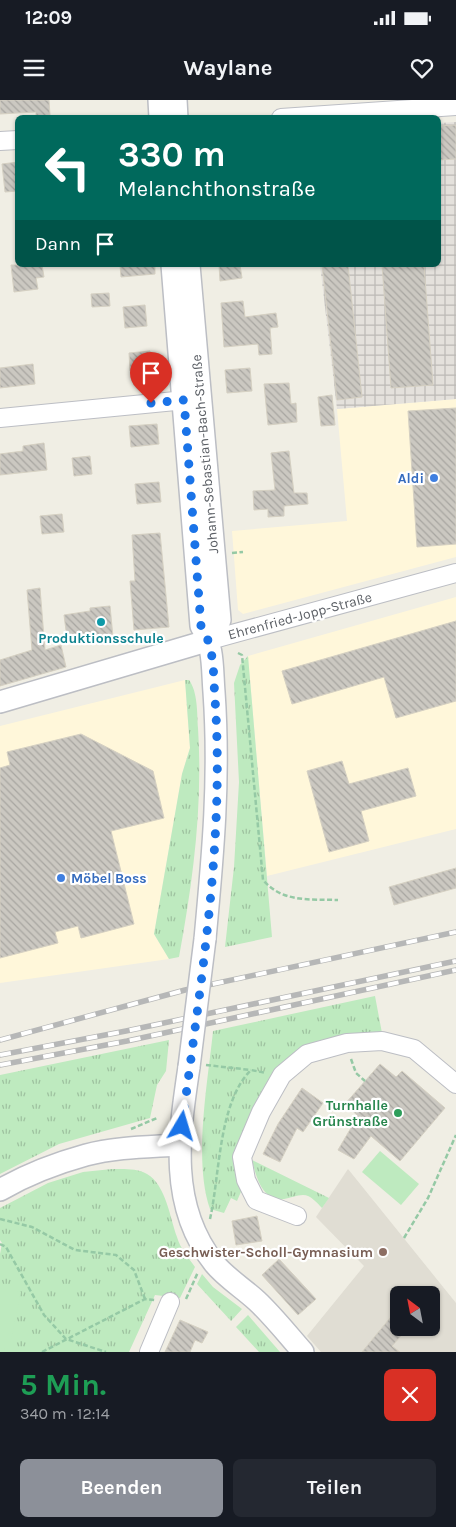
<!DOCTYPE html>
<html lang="de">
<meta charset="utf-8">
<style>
body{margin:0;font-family:Karla,sans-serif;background:#242831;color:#f1f3f6;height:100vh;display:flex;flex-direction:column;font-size:19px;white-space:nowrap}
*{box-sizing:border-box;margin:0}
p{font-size:16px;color:#9ea1a6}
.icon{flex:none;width:28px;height:28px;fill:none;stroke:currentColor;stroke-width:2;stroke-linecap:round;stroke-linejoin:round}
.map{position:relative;height:1252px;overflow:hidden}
.drawer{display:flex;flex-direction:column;background:#171b24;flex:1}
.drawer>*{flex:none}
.top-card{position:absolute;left:15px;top:15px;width:426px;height:152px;border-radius:8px;box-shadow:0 1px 4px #0004;background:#00695c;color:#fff;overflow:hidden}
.needle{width:32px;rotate:328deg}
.fabs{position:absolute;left:390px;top:1186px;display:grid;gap:10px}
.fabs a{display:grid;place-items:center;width:50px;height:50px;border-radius:8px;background:#171b24;box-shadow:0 1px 4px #0004;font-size:25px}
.pin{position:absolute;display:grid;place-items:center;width:42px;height:42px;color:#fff;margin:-51px -21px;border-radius:50% 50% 50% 0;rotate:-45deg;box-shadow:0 0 5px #0007}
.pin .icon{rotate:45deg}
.me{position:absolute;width:55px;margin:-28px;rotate:7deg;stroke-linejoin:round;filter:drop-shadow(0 0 4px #0008)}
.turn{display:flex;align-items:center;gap:18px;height:105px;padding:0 20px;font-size:22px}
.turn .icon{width:65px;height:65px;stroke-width:2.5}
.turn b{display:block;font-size:35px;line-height:42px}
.then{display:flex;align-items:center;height:48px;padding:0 20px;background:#0003;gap:10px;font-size:19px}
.round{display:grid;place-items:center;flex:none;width:52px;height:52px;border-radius:8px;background:#242831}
.head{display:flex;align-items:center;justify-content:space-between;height:85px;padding:0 20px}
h1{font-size:30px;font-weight:700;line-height:38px;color:#1e9e55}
.action{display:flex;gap:10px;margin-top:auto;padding:10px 20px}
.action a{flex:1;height:58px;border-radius:8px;background:#8c9099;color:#fff;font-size:20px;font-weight:700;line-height:58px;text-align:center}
.action a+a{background:#242831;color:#f1f3f6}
.status{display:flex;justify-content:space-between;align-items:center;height:35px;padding:0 25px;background:#171b24;direction:ltr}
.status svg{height:14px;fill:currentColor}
header{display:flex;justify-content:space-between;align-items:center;height:65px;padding:0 20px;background:#171b24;font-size:22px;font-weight:700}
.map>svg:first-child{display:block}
.commercial{fill:#fff7da}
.industrial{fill:url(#industrial-grid)}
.education{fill:#e0ddd3;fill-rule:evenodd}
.grass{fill:url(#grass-tufts)}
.pitch{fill:#beeabf}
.building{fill:url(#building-back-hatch);stroke:#d5d0c2}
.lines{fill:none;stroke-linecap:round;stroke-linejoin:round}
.minor-casing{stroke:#bcbec4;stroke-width:20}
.tertiary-casing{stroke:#bcbec4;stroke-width:24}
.path{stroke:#95c9a5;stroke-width:2.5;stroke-dasharray:5 2.5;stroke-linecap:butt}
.minor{stroke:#fff;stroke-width:18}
.tertiary{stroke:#fff;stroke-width:21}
.rail-casing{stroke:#b6b7b7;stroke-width:5.5}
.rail{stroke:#fff;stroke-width:4;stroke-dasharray:11;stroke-linecap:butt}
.tertiary-bridge-casing{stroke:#bcbec4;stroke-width:24;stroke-linecap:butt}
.tertiary-bridge{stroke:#fff;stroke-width:21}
.route{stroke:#1a73e8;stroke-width:9;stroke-dasharray:0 16.2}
.shop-dot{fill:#3f7fe0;stroke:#fff;stroke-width:2}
.culture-dot{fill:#0f9aa8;stroke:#fff;stroke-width:2}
.leisure-dot{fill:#2e9e5b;stroke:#fff;stroke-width:2}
.education-dot{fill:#8d6e63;stroke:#fff;stroke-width:2}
.labels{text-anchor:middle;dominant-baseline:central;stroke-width:4.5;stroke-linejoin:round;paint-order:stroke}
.street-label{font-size:14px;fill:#5c6066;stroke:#fff}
.shop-label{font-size:14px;font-weight:bold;fill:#366cbe;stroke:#fff;text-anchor:end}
.culture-label{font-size:14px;font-weight:bold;fill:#0d838f;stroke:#fff}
.leisure-label{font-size:14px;font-weight:bold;fill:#27864d;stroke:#fff;text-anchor:end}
.education-label{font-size:14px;font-weight:bold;fill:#785e54;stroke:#fff;text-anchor:end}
</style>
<div class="status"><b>12:09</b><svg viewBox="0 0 49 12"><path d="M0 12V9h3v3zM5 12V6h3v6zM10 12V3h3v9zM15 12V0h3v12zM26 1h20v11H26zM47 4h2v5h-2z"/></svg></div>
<header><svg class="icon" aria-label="menu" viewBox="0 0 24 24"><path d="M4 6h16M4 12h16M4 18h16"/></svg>Waylane<svg class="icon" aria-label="heart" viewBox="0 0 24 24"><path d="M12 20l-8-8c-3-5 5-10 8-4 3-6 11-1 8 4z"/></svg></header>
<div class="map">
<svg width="456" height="1252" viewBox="0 0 456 1252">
<defs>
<pattern id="industrial-grid" width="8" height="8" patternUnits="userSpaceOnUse" patternTransform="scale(1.25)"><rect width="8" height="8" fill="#e4e1dc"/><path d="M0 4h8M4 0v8" fill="none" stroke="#bcbab6"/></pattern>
<pattern id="grass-tufts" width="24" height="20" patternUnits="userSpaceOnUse" patternTransform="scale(1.25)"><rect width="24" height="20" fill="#beeabf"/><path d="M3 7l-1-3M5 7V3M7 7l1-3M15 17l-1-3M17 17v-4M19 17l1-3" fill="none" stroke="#9ec19f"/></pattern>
<pattern id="building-back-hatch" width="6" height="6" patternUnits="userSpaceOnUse" patternTransform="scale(1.25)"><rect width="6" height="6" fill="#cbc8c1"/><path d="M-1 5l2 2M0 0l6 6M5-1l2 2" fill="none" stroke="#a8a6a1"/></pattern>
</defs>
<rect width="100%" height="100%" fill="#f0eee4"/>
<!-- commercial -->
<g class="commercial">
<polygon points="456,299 456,457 243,514 238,510 232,431 347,421 337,309"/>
<polygon points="456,497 456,729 267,776 248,556"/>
<polygon points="185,580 190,648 182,674 154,834 169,859 0,883 0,626"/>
</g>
<!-- industrial -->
<polygon class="industrial" points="456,22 456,299 337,309 320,165 439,165 439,23"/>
<!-- education -->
<path class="education" d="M348 1069 456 1203V1252H321L307 1236 364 1166 316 1117ZM399 1195H431V1228H399Z"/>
<!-- grass -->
<g class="grass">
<polygon points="248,556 272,837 225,847 234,767 239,682 234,583 240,565"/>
<path d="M185 580H189C198 592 197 614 198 628 203 706 193 781 179 857L169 859 154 834 182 674 190 648Z"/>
<path d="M375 896 382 933 346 937 270 981 245 1027 237 1051 243 1087 237 1101 231 1098 224 1113 210 1109C193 1060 208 982 213 931Z"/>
<polygon points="169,940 166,971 157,985 150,1018 59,1044 0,1074 0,975"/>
<path d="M252 1060 329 1098 322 1108C317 1103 311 1095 303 1095 297 1095 290 1098 284 1099 262 1102 256 1076 252 1060Z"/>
<path d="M112 1069C123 1069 137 1068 147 1074 166 1085 170 1118 177 1137 180 1148 188 1157 195 1167L180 1198 155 1195 129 1252H0V1154L2 1143 0 1140V1108L48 1083 83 1072Z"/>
<polygon points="202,1174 213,1187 242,1209 231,1221 197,1184"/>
<polygon points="248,1215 280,1252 259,1252 236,1227"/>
</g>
<!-- pitch -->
<g class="pitch">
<polygon points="380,1051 419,1084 401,1105 362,1072"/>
<polygon points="0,1188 21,1192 9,1250 0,1248"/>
</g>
<!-- building -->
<g class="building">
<polygon points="0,0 49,0 50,15 36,16 36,12 0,14"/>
<polygon points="456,25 456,59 439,60 439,26"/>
<polygon points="18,62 18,91 5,92 2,64"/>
<polygon points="11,165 42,165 44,177 36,178 38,189 14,192"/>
<polygon points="120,165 155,165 155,174 121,177"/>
<polygon points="219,165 240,165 242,178 220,181"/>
<polygon points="322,165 348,165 362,297 337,300"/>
<polygon points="382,165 424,165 433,285 391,288"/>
<polygon points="109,193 110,206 92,207 91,194"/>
<polygon points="243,201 245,217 276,213 278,227 270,228 272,254 259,255 258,244 224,247 221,203"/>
<polygon points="145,205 147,226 125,228 123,207"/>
<polygon points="150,251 151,270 130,271 129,253"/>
<polygon points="33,264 35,284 0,288 0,268"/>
<polygon points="250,268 252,291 227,293 225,270"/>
<polygon points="289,283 291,304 296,303 297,322 268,325 264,284"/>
<polygon points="332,295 335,325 321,326 318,297"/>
<polygon points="456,308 456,444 417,447 408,311"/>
<polygon points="157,324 159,344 131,347 129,326"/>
<polygon points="44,343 47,370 0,375 0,354 23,351 23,346"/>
<polygon points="289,351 294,393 307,393 308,404 284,406 284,416 268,417 268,409 254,410 253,391 275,390 271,353"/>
<polygon points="90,356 92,374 74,376 72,358"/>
<polygon points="159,382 161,402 137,404 135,384"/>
<polygon points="62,414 64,432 42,434 40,416"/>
<polygon points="160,433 169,527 134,530 130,481 135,481 132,435"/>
<polygon points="40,488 45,550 61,545 66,567 0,586 0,560 32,550 27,490"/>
<polygon points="110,506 113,537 93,539 92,535 67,538 64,515 90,511 90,508"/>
<polygon points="456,521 456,601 396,618 384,577 292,604 282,571"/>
<polygon points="81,634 153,671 164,718 111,731 134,824 81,838 78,826 55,832 58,843 0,858 0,668 10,665 7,652"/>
<polygon points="342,661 349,684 408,668 416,696 361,711 369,741 329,752 307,671"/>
<polygon points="456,768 456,788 394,805 389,787"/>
<polygon points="380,964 396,977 402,971 445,1008 400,1061 371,1036 354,1059 338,1050 358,1016 345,1004"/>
<polygon points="302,988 323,1003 303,1032 297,1028 280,1062 263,1054 278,1024"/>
<polygon points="257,1116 262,1141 236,1145 232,1121"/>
<polygon points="279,1159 316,1199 298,1215 262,1175"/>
<polygon points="399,1207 399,1228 408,1228 392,1246 400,1252 362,1252"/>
<polygon points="180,1220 208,1232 202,1243 195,1240 190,1252 165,1252"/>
</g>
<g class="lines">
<defs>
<g id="minor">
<polyline points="281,18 456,6"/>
<polyline points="0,41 18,40"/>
<polyline points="0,318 196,299"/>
<polyline points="210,540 456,473"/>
<polyline points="297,1116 256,1100 246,1080 242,1057 261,1012 282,975 307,954 347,943 382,941 414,949 456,984"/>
<polyline points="149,1252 170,1202"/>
</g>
<g id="tertiary">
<polyline points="159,0 160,18"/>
<polyline points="176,0 177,18"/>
<path d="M172 165 201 526C214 547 212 567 214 592 220 677 213 754 205 839"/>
<polyline points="189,165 220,520 210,540"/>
<polyline points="0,602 210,540"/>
<path d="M189 967C179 1034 168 1105 214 1163 225 1177 243 1188 257 1201 273 1216 288 1235 303 1252"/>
<path d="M0 1090C26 1075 57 1063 86 1055 116 1047 149 1047 179 1045"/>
</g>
</defs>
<!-- minor casing -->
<use href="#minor" class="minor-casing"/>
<!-- tertiary casing -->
<use href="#tertiary" class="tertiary-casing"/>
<!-- path -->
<g class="path">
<polyline points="232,453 243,452"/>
<path d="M238 553 242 555 263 780C283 803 310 799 338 800"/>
<polyline points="351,959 356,973 365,981"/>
<polyline points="206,965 251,970"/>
<polyline points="131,1029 157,1018"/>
<polyline points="0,1119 32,1127 75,1150 116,1155 134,1170 145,1199"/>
<path d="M210 1119C220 1075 218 1003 251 970L266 973"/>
<polyline points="404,1138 428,1098 456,1035"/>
<polyline points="0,1144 6,1147 44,1215 66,1239 106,1252"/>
<polyline points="186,1199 198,1172"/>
<polyline points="42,1252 145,1199 155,1200"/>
</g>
<!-- minor -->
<use href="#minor" class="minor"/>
<!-- tertiary -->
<use href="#tertiary" class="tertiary"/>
<defs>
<g id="rail">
<polyline points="0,940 185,890 456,832"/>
<polyline points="0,955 126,931 456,861"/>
<polyline points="0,965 127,941 456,870"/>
</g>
</defs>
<!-- rail casing -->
<use href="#rail" class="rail-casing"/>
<!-- rail -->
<use href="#rail" class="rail"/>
<defs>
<polyline id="tertiary-bridge" points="189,967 205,839"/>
</defs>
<!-- tertiary-bridge casing -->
<use href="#tertiary-bridge" class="tertiary-bridge-casing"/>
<!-- tertiary-bridge -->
<use href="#tertiary-bridge" class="tertiary-bridge"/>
</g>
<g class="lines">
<!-- route -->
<path class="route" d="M151 303 184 300 201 526C215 548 213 573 215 599 225 741 200 886 182 1026"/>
</g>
<!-- markers -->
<g class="shop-dot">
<circle cx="434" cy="378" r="5"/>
<circle cx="61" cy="778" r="5"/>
</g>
<circle class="culture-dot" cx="101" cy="522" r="5"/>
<circle class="leisure-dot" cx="398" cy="1013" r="5"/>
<circle class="education-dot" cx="383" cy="1152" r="5"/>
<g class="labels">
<!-- street labels -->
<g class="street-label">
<text transform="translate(205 354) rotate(-95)">Johann-Sebastian-Bach-Straße</text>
<text transform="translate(300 516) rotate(-15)">Ehrenfried-Jopp-Straße</text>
</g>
<!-- shop labels -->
<g class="shop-label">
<text x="424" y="378">Aldi</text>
<text x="71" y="778" text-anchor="start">Möbel Boss</text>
</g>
<!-- culture labels -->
<g class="culture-label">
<text x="101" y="538">Produktionsschule</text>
</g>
<!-- leisure labels -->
<g class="leisure-label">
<text x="388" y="1005">Turnhalle<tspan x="388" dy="16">Grünstraße</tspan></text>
</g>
<!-- education labels -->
<g class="education-label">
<text x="373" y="1152">Geschwister-Scholl-Gymnasium</text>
</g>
</g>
</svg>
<div class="fabs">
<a><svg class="needle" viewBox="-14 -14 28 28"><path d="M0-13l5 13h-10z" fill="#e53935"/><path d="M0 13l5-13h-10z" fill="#9ea1a6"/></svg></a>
</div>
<div class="pin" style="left:151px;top:303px;background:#d93025"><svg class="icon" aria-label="arrive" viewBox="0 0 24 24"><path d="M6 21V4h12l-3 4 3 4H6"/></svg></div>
<svg class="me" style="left:182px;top:1026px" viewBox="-20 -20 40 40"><path d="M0-17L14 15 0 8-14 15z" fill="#1a73e8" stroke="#fff" stroke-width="4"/></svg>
<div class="top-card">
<div class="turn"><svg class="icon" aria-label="left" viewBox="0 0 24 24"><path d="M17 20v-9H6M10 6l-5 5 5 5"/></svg><div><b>330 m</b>Melanchthonstraße</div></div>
<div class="then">Dann<svg class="icon" aria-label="arrive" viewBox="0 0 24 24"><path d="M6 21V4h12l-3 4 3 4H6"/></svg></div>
</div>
</div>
<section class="drawer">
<div class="head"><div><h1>5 Min.</h1><p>340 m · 12:14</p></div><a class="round" style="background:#d93025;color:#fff"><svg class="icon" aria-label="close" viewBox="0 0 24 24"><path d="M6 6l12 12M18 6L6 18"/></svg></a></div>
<div class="action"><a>Beenden</a><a>Teilen</a></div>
</section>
